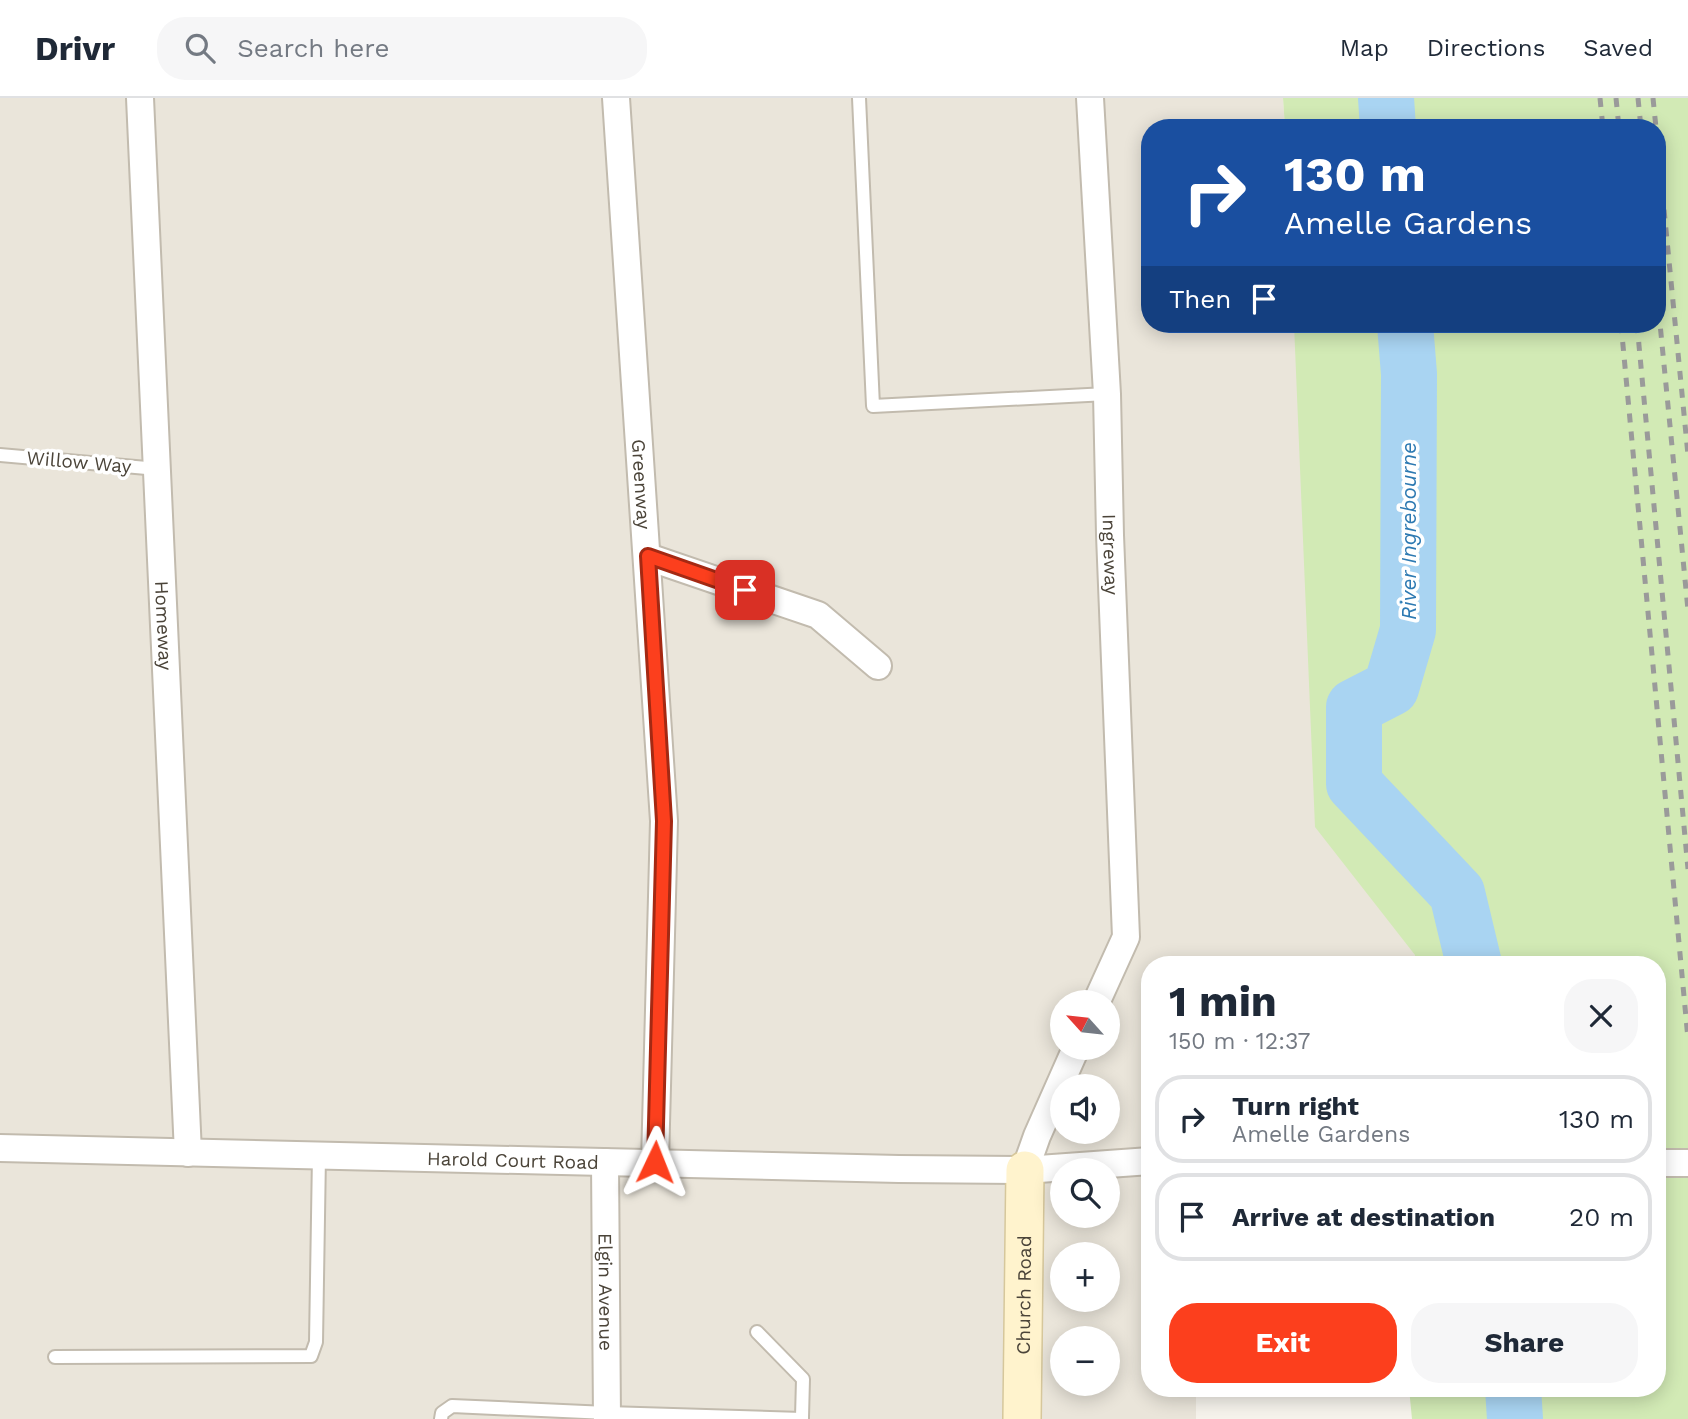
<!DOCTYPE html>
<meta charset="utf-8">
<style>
body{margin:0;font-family:"Work Sans",sans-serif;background:#f6f6f7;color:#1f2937;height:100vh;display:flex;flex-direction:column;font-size:26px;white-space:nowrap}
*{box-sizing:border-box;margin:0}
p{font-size:23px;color:#747a83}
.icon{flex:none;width:38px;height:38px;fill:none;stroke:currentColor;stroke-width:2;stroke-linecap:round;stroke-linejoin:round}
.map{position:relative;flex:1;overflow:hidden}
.side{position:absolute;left:1141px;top:858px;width:525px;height:441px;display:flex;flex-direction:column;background:#fff;border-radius:28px;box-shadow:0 4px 18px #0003}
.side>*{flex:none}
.hud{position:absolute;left:1141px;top:21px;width:525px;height:214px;border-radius:28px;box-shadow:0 4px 18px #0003;background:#1a4fa0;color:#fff;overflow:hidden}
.needle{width:46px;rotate:297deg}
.tools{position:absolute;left:1050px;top:892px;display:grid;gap:14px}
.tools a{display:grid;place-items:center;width:70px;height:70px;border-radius:50%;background:#fff;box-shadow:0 4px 18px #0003;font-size:35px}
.pin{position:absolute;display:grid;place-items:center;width:60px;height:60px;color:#fff;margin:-30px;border-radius:14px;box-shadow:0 4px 10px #0006}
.me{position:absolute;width:77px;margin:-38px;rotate:2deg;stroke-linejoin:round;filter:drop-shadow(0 0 5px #0008)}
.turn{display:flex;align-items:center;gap:24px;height:147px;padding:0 28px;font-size:32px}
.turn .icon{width:91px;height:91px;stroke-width:2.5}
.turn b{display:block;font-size:49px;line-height:60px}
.then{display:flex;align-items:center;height:66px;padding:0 28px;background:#0003;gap:14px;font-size:26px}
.round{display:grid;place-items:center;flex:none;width:74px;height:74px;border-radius:28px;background:#f6f6f7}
.head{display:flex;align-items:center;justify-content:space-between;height:119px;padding:0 28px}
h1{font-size:42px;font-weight:700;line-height:52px}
.cta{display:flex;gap:14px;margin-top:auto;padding:14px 28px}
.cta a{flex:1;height:80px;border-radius:28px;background:#fc3f1d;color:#fff;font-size:28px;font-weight:700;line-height:80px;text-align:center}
.cta a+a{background:#f6f6f7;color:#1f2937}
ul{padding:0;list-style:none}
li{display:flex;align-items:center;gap:21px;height:88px;margin:0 14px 10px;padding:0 14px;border:4px solid #e0e1e3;border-radius:28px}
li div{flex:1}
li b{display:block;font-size:26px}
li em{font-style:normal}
header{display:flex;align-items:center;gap:42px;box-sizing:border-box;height:98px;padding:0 35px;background:#fff;border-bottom:2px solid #e0e1e3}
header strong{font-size:33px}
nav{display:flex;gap:38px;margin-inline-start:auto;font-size:24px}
.search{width:490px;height:63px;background:#f6f6f7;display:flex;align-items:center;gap:18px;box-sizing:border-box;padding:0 24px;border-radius:28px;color:#747a83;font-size:26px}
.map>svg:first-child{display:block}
.residential{fill:#eae5da;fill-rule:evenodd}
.green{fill:#d2eab5}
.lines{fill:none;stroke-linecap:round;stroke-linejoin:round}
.river{stroke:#a9d4f2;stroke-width:56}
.lane-casing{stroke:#c2bbae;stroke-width:16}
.street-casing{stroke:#c2bbae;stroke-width:30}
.secondary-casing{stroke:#d6c79b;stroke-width:40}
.lane{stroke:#fff;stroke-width:12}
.street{stroke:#fff;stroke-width:26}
.secondary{stroke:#fff3cd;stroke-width:37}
.rail{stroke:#9a9a9a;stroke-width:5;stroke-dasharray:9 9;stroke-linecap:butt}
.route-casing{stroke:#a42913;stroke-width:18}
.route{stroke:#fc3f1d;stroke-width:12}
.labels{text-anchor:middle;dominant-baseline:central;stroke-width:7;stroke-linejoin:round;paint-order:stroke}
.street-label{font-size:19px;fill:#4b4439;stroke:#fff}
.water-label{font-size:21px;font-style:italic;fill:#2e7ab2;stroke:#fff}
</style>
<header>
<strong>Drivr</strong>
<div class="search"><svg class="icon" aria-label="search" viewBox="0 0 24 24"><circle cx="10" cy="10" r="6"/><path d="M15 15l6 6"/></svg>Search here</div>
<nav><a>Map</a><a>Directions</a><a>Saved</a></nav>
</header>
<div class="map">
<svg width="1688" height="1321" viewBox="0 0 1688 1321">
<rect width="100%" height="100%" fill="#f6f3ec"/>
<!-- residential -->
<path class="residential" d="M0 0H1283L1285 30H1150V226H1294L1415 857V866H1150V1290H1196V1321H0ZM1062 905H1108V950H1062ZM1062 989H1108V1034H1062ZM1062 1073H1108V1118H1062ZM1062 1157H1108V1202H1062ZM1062 1241H1108V1286H1062Z"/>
<!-- green -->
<polygon class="green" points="1283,0 1688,0 1688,1321 1412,1321 1409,1290 1657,1290 1657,866 1415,866 1415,857 1315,729 1294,226 1657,226 1657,30 1285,30"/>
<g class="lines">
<!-- river -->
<g class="river">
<polyline points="1386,0 1388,30"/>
<polyline points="1405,226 1409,276 1408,532 1391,590 1354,609 1354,686 1457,795 1474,866"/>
<polyline points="1513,1290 1515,1321"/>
</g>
<defs>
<g id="lane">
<polyline points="859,0 873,308 1107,296"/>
<polyline points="0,357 158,371"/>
<polyline points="757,1234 803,1281 802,1319"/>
<polyline points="55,1259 311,1258 316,1244 319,1057"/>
<polyline points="441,1321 442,1315 452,1308 607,1315 802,1321"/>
</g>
<g id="street">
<path id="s1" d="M140 0 188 1055"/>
<path id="s2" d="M616 0 664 723 655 1064"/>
<path id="s3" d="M1090 0 1107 296 1110 437 1126 839 1096 905"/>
<polyline points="648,459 818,517 878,568"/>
<path id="s4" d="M0 1050 899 1071 1025 1072 1150 1063"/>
<path id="s5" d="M605 1064 607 1321"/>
<polyline points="1657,1065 1688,1065"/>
<polyline points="1025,1072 1037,1038 1076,950"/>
</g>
<g id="secondary">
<path id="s6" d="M1022 1321 1025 1072"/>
</g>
</defs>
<!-- lane casing -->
<use href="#lane" class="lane-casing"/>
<!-- street casing -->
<use href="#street" class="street-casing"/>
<!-- secondary casing -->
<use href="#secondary" class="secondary-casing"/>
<!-- lane -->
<use href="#lane" class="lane"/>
<!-- street -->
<use href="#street" class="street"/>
<!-- secondary -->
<use href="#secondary" class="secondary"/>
<!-- rail -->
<g class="rail">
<polyline points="1600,0 1603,30"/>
<polyline points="1616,0 1619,30"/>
<polyline points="1638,0 1641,30"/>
<polyline points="1653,0 1656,30"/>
<polyline points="1657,40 1688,357"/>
<polyline points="1657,195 1688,512"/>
<polyline points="1621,226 1688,941"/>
<polyline points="1637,226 1688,771"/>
</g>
</g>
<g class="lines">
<defs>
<polyline id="route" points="655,1064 664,723 648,458 745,492"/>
</defs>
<!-- route casing -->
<use href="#route" class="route-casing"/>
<!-- route -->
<use href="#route" class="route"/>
</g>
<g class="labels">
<!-- street labels -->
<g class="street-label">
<text transform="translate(79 364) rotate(5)">Willow Way</text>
<text stroke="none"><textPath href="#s2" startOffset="387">Greenway</textPath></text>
<text stroke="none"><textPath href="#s3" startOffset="457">Ingreway</textPath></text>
<text stroke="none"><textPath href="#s1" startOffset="528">Homeway</textPath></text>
<text stroke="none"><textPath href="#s4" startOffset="513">Harold Court Road</textPath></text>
<text stroke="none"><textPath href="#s5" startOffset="130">Elgin Avenue</textPath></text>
<text stroke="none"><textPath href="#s6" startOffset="124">Church Road</textPath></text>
</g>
<!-- water labels -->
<g class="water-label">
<text transform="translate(1408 433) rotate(-90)">River Ingrebourne</text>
</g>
</g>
</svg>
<div class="tools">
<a><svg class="needle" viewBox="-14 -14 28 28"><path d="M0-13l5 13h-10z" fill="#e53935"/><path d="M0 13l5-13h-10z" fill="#747a83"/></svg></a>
<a><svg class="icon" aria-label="sound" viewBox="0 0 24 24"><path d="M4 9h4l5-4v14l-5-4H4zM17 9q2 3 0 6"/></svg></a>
<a><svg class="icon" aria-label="search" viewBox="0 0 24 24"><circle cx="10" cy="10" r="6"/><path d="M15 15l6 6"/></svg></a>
<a>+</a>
<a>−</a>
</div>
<div class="pin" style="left:745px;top:492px;background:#d93025"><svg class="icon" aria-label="arrive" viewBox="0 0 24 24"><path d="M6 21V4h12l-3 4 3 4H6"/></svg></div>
<svg class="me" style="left:655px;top:1064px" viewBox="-20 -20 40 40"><path d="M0-17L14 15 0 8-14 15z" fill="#fc3f1d" stroke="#fff" stroke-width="4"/></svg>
<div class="hud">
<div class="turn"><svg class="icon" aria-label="right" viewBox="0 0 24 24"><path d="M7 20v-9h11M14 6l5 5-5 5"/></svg><div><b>130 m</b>Amelle Gardens</div></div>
<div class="then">Then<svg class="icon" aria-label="arrive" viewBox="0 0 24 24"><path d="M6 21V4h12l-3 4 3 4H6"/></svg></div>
</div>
<section class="side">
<div class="head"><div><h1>1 min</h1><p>150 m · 12:37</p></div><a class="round"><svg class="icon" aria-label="close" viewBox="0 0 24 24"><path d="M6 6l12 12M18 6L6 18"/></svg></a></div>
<ul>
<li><svg class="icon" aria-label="right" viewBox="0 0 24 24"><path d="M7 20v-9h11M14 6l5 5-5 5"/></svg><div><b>Turn right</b><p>Amelle Gardens</p></div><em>130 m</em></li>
<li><svg class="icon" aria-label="arrive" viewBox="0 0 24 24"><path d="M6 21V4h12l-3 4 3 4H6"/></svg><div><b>Arrive at destination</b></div><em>20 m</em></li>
</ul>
<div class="cta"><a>Exit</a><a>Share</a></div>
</section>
</div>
